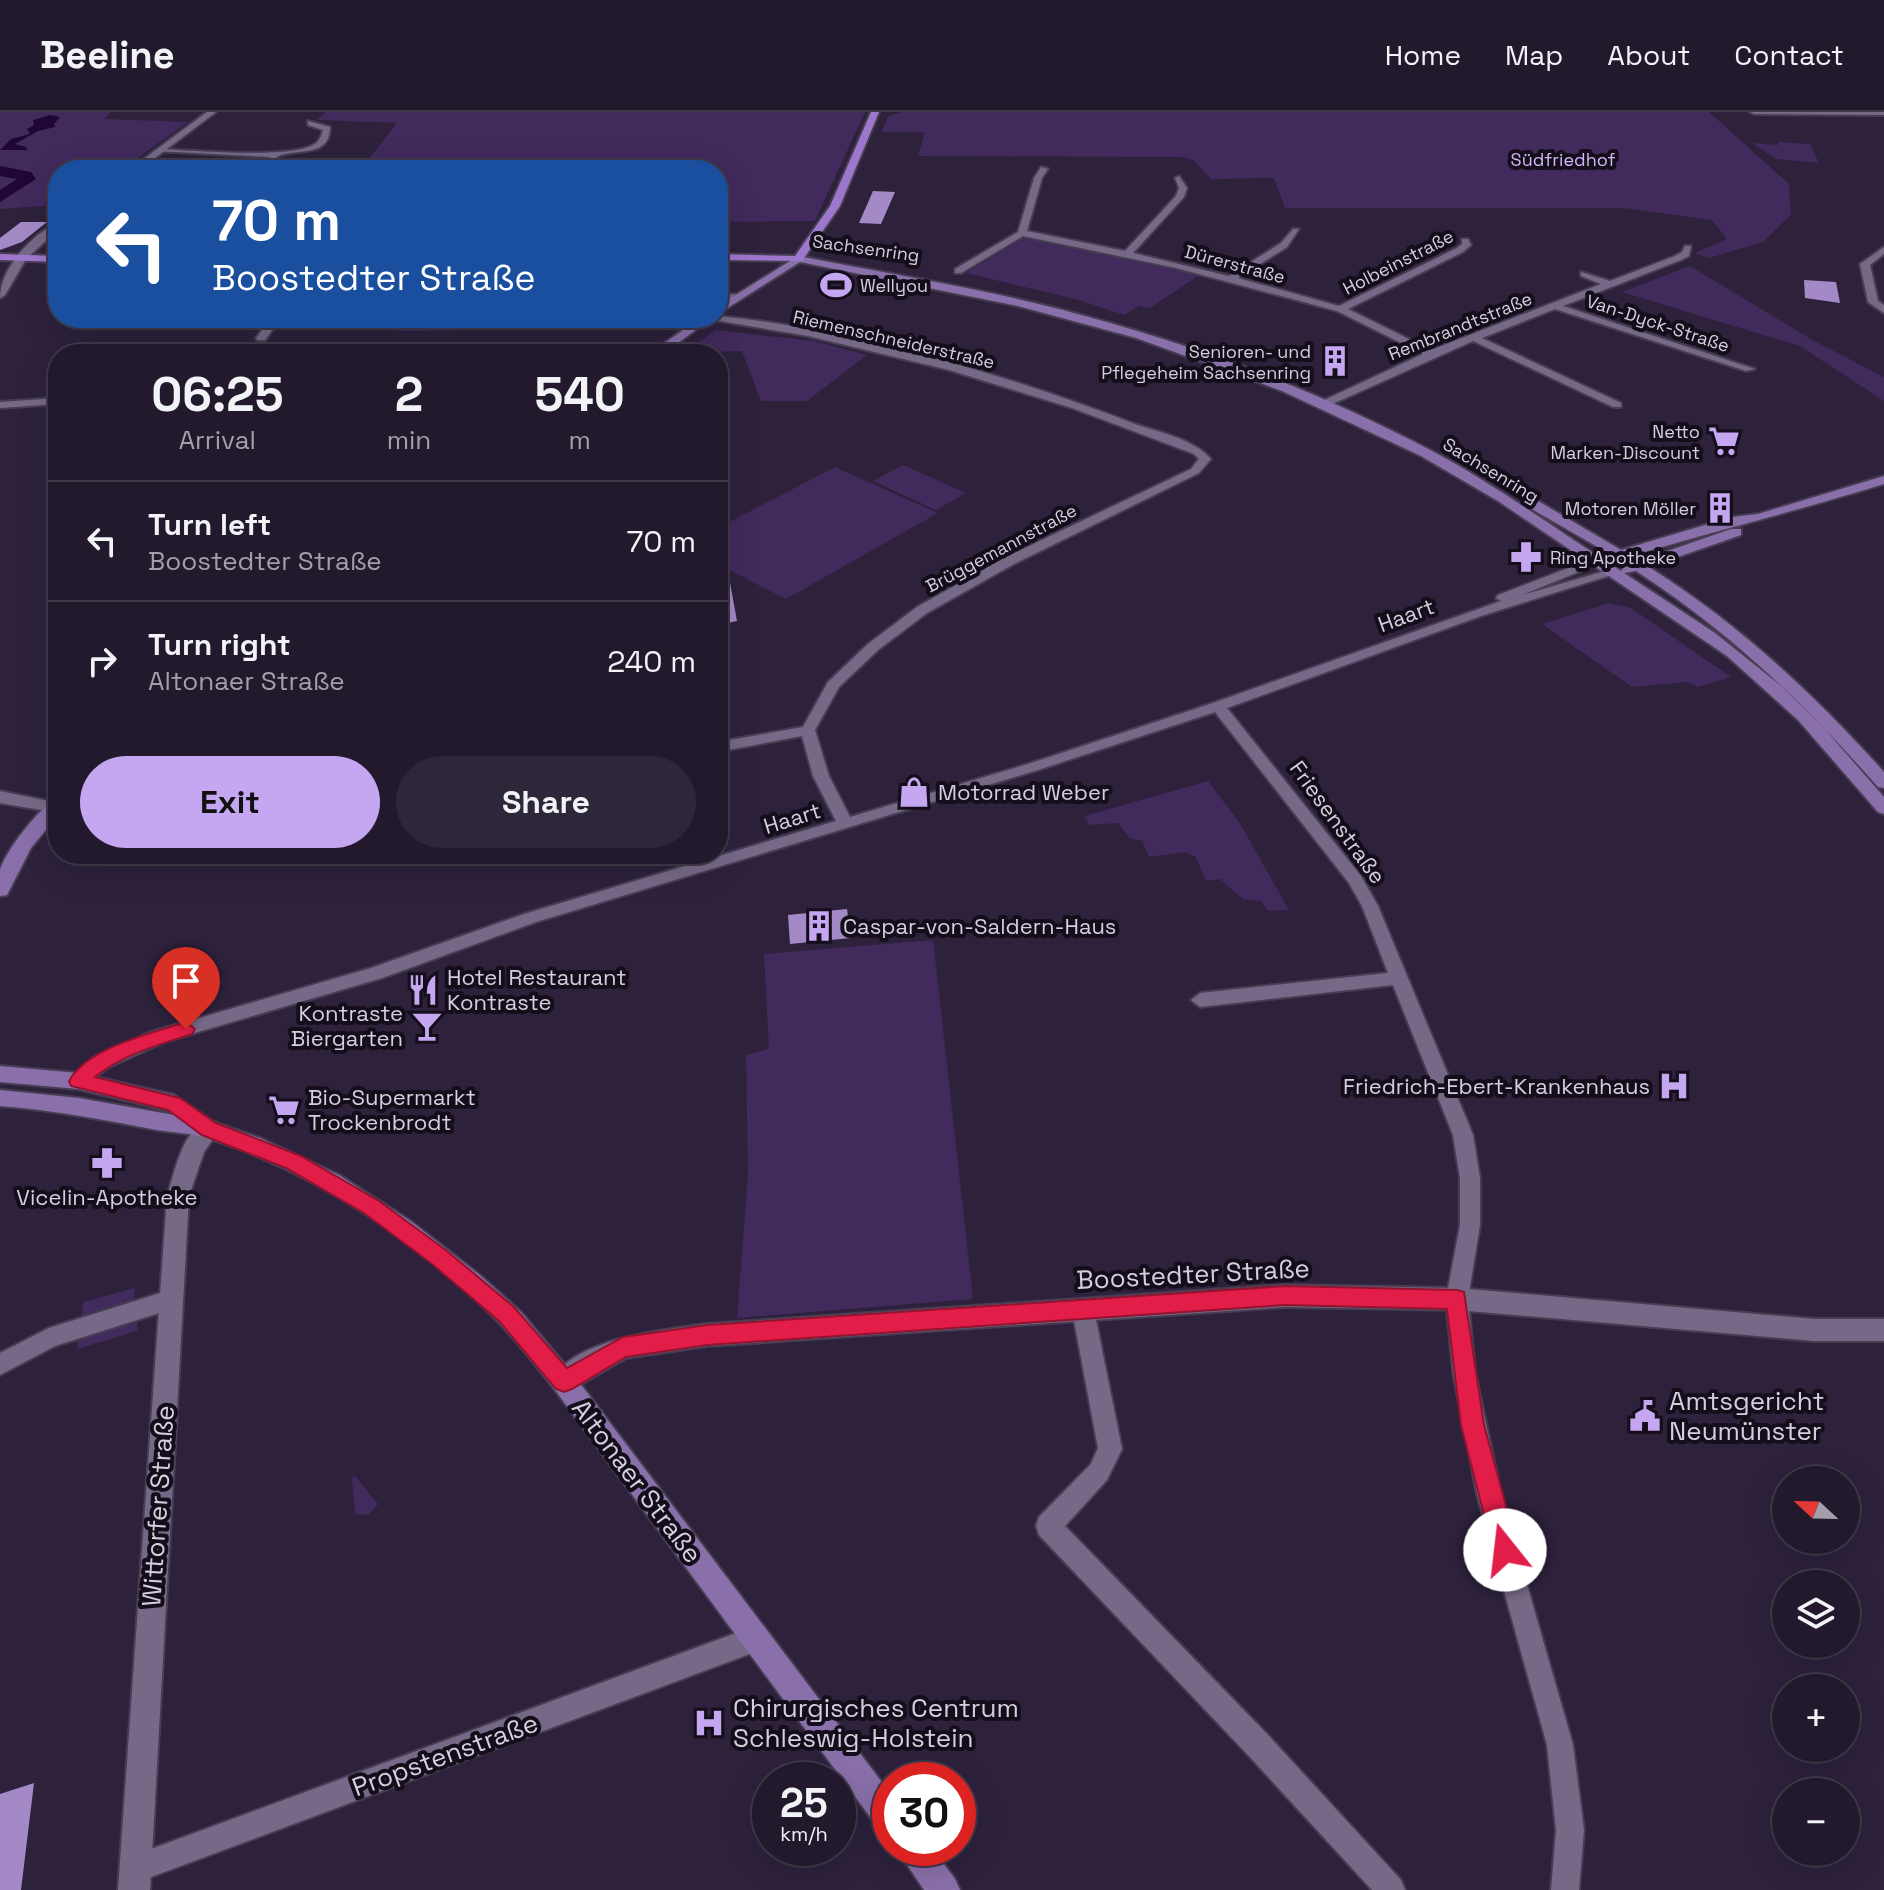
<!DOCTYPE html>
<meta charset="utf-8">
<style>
body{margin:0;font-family:"Space Grotesk",sans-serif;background:#2e2639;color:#f1f3f6;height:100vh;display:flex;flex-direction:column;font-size:30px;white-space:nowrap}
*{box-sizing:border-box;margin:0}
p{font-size:26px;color:#a2a0aa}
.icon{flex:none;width:44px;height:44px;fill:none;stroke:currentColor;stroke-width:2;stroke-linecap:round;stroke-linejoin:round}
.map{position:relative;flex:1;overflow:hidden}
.side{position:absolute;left:48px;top:232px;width:680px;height:520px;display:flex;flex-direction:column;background:#22192d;border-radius:32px;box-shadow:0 8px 32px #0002,0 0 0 2px #3f3849}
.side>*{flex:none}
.banner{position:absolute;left:48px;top:48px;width:680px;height:168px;border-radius:32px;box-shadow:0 8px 32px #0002,0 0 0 2px #3f3849;background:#1a4fa0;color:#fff;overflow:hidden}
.needle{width:52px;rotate:292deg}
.controls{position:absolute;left:1772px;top:1354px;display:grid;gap:16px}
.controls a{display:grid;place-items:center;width:88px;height:88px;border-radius:50%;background:#22192d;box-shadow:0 8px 32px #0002,0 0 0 2px #3f3849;font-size:40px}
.speed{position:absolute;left:752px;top:1650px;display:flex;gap:16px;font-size:40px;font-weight:700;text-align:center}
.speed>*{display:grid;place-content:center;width:104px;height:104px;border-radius:50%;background:#22192d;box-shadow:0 8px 32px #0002,0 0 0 2px #3f3849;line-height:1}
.speed small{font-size:20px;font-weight:400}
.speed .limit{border:12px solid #d22;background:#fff;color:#111}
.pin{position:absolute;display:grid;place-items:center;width:68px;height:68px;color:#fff;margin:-82px -34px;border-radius:50% 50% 50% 0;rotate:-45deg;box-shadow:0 0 8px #0007}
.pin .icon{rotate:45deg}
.me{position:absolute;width:88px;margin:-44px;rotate:344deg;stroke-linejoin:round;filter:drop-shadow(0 0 6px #0008)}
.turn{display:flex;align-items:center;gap:28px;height:168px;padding:0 32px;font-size:36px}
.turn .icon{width:104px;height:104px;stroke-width:2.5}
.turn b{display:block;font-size:56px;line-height:68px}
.eta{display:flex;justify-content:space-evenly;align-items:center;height:136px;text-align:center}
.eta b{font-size:48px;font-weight:700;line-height:56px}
.cta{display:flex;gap:16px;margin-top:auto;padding:16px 32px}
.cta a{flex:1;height:92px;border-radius:48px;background:#c5a6f0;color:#111;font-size:32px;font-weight:700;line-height:92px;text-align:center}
.cta a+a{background:#2e2639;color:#f1f3f6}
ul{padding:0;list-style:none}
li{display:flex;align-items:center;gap:24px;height:120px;padding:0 32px;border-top:2px solid #3f3849}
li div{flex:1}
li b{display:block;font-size:30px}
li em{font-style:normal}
header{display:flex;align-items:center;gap:48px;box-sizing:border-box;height:112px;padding:0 40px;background:#22192d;border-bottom:2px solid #3f3849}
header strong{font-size:38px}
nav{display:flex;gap:44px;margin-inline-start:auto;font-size:28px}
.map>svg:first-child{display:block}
.green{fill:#412a5c}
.water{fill:#200537}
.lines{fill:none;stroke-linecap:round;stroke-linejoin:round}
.river{fill:#200537;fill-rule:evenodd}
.building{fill:#a38ac7}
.minor-casing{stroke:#473d53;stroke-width:4}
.tertiary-casing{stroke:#473d53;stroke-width:4}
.secondary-casing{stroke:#473d53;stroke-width:4}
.primary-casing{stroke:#473d53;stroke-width:4}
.minor{fill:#766988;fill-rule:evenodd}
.tertiary{fill:#766988;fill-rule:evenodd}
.secondary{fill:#8a70aa;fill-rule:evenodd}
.primary{fill:#9d77cb;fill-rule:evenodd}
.route{fill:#e11d48;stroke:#92132f;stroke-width:2}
.labels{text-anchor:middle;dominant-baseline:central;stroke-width:8;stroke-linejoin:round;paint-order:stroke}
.far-park-label{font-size:18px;fill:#d2b6f9;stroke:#130e1a}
.far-street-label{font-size:18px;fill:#d5cee0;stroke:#130e1a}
.far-poi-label{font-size:18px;fill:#d5cee0;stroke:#130e1a;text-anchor:end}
.street-label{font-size:22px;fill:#d5cee0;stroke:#130e1a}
.poi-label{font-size:22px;fill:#d5cee0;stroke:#130e1a;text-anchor:start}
.near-street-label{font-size:26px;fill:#d5cee0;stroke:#130e1a}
.near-poi-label{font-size:26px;fill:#d5cee0;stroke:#130e1a;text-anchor:start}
</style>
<header>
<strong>Beeline</strong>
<nav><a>Home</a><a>Map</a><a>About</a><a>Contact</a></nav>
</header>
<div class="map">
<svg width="1884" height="1778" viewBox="0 0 1884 1778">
<rect width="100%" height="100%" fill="#2d213c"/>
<!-- green -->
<g class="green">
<polygon points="0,0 110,0 105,7 188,10 121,58 58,58 58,93 0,97"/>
<polygon points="326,0 865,0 815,109 718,110 718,58 360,58 397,11 317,8"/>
<polygon points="901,0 1709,0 1789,72 1791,103 1763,130 1709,146 1695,141 1727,127 1712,108 1624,96 1285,96 1274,66 1211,67 1193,48 1183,45 918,44 925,20 882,20 888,4"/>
<polygon points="1779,30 1810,32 1819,51 1776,47 1752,31 1778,33"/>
<polygon points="1024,126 1199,163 1150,196 1139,194 1124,203 1079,188 966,161"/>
<polygon points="1690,154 1816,230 1884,265 1884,289 1800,234 1622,180"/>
<polygon points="371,206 562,206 558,217 397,219 398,216 364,216"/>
<polygon points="715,218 814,229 867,243 807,289 761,289 742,239 684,241"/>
<polygon points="903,353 966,381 936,398 873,369"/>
<polygon points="835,355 938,401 786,487 718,452 718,416"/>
<polygon points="1609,491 1631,496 1731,565 1697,575 1687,570 1632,575 1542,512"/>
<polygon points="1208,669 1239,710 1289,798 1268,799 1261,789 1243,787 1220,767 1206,769 1196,745 1184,740 1149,745 1142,729 1130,726 1118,711 1089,713 1084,704"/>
<polygon points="933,828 973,1187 737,1206 748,1062 746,943 769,937 764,842"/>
<polygon points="135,1176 134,1188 140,1187 137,1219 77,1237 83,1190"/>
<polygon points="354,1363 378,1392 368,1403 355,1402 352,1366"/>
</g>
<!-- water -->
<polygon class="water" points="50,3 60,5 54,12 55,15 38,19 15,32 26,35 27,38 0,38 11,27 30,22 27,17 34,13 33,8"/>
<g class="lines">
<!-- river -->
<polygon class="river" points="0,54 31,60 36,67 0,90 0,78 17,67 0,64"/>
</g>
<!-- building -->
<g class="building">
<polygon points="873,79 895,80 881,112 859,111"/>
<polygon points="21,110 47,110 22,130 0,138 0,126"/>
<polygon points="1804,168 1836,170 1840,191 1805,186"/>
<polygon points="726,449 737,509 718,513 718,450"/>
<polygon points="847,797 851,826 790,832 788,803"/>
<polygon points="34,1671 21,1778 0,1778 0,1682"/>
</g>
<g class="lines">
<defs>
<g id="minor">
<polygon points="1750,0 1884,0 1884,3 1754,2"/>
<path d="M308 9 330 15C330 46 298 36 279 44 274 46 269 54 265 58H256L270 45 154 39 158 37C190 38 288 47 313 33 319 30 321 25 323 18L308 13Z"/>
<polygon points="1041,55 1048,57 1042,66 1027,119 1125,139 1176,84 1179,76 1175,66 1179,64 1187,76 1184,85 1133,141 1229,164 1281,131 1293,117 1299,117 1287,135 1238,166 1339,194 1457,136 1462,132 1462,127 1468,127 1471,133 1463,140 1348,197 1431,238 1601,172 1581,164 1581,160 1610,169 1675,144 1682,140 1685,134 1691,134 1689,144 1681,148 1563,194 1755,257 1746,259 1555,197 1482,226 1621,291 1621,295 1613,295 1473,229 1328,294 1320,294 1320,290 1423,242 1337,199 1176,156 1023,124 961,161 955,161 955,157 1018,120 1034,66"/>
<polygon points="1884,135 1884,142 1870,153 1878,189 1884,193 1884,201 1868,190 1860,152"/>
<polygon points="718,183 739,182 744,185 718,189"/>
<path d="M718 204C856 217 1006 263 1135 312 1158 320 1194 327 1211 347L1199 361 1014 452 927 501 878 538 839 575 815 618 829 664 850 705 1028 652 1213 591 1501 489 1496 486 1498 483 1592 447 1603 450 1522 483 1615 456 1621 460 1481 504 1227 596 1361 764 1378 794 1473 1023 1480 1066V1113L1468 1187 1475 1260 1501 1382 1573 1633 1584 1718 1579 1778H1551L1556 1718 1547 1633 1477 1382 1453 1260 1446 1187 1460 1113V1066L1453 1023 1393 873 1200 895 1191 888 1200 881 1388 861 1362 794 1349 771 1215 600 1038 658 536 810 382 866 164 930 107 956 85 974H71L69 969 93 946 151 920 371 856 524 802 836 709 813 664 802 624 718 640V630L803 615 828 570 868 532 917 495 1004 446 1191 357 1199 347 1194 342 1072 296 949 258 808 224 702 206Z"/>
<polygon points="271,206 281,206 265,228 257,228 256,226"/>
<polygon points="58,286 58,292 0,296 0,290"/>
<polygon points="170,1178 178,1181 181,1188 178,1195 55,1234 0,1263 0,1241 49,1216"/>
<polygon points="1083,1188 1091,1191 1094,1198 1122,1337 1107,1368 1065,1414 1268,1623 1401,1768 1405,1778 1372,1778 1248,1643 1039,1423 1036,1414 1039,1405 1091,1352 1098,1336 1072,1198 1075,1191"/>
<polygon points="755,1514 764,1518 768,1527 764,1536 755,1540 135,1771 125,1767 121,1757 125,1747 135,1743"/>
</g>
<g id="tertiary">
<polygon points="207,0 216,0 139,58 129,58"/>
<path d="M58 110V118L26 147 5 183 0 186C0 156 32 123 58 110Z"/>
<polygon points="0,679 58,691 58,701 0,691"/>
<path d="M209 1008 217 1011 220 1017 204 1040 189 1084 150 1778H118L167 1084C175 1060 182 1017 209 1008Z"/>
<path d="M1285 1173 1457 1176 1814 1207H1884V1229H1814L1457 1198 1285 1195 707 1234 626 1246 564 1282 555 1278 551 1270C571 1226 665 1218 707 1212Z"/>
</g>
<g id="secondary">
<path d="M798 144C885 161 973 175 1059 197 1187 230 1315 277 1432 339 1498 374 1558 419 1621 459L1626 453 1618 447 1606 448 1604 445 1608 441 1523 392V386H1533L1621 438 1732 405 1758 402 1884 364V372C1800 398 1715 419 1631 444L1639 449 1731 417H1741V423L1649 455C1739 512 1813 581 1884 660V676L1878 675C1805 592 1729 519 1636 459L1624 461 1715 521 1780 573 1823 615 1884 685V702L1878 700 1798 608 1727 544 1498 389 1421 344 1282 279 1136 226 1018 194 800 150 718 202V194Z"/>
<polygon points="700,206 712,206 663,242 649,242"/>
<path d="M58 687V703L31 736 7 783 0 784C0 776 0 766 0 758 5 740 41 692 58 687Z"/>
<path d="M0 954 78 961 174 983 213 1010 260 1026 339 1063 412 1110 481 1164 521 1200 573 1262 890 1681V1721L879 1717 555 1278C539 1258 523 1236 505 1217 429 1135 317 1061 211 1027 193 1021 175 1021 157 1018 104 1008 53 998 0 994V978L79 986 174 1003 167 998 78 977 0 970Z"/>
<polygon points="896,1736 932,1736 955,1767 960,1778 924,1778"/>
</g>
<g id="primary">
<polygon points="871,0 879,0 840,94 802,149 718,148 718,142 795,144 830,94"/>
<polygon points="0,142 58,144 58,150 0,148"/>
</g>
</defs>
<!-- minor casing -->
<use href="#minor" class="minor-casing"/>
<!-- tertiary casing -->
<use href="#tertiary" class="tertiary-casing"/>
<!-- secondary casing -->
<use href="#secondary" class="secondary-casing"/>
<!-- primary casing -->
<use href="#primary" class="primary-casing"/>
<!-- minor -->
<use href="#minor" class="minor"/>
<!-- tertiary -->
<use href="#tertiary" class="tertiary"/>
<!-- secondary -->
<use href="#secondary" class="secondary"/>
<!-- primary -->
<use href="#primary" class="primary"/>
</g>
<!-- route -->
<path class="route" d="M186 910 195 917 192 922C159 933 123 942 95 965L180 986 216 1011 301 1044 379 1089 447 1139 514 1195 567 1256 623 1225 707 1213 1285 1174 1457 1178 1464 1180 1484 1313 1518 1438 1514 1447 1505 1451 1496 1447 1493 1438 1461 1313 1447 1197 1285 1193 707 1233 626 1245 572 1277 564 1280 556 1277 499 1209 432 1152 364 1101 286 1056 202 1023 168 998 71 974 69 969C87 936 151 921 186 910Z"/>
<!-- icons -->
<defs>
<symbol id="stadium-bare" viewBox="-9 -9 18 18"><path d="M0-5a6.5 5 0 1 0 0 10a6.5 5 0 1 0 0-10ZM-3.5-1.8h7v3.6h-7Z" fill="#c5a6f0" stroke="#130e1a" stroke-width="2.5" paint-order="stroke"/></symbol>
<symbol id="building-bare" viewBox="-9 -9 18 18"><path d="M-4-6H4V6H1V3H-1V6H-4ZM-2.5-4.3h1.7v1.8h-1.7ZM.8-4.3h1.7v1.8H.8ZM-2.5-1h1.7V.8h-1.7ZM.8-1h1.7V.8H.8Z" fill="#c5a6f0" stroke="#130e1a" stroke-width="2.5" paint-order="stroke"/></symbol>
<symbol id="supermarket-bare" viewBox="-9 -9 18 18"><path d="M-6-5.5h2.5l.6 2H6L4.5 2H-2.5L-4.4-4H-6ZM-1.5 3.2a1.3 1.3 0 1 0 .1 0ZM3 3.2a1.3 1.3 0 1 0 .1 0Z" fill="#c5a6f0" stroke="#130e1a" stroke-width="2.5" paint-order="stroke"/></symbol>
<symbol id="pharmacy-bare" viewBox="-9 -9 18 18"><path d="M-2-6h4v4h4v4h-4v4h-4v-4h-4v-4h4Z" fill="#c5a6f0" stroke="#130e1a" stroke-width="2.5" paint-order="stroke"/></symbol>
<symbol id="shop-bare" viewBox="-9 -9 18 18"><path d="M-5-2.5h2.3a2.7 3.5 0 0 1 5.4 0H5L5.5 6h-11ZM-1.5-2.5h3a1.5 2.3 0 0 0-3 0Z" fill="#c5a6f0" stroke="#130e1a" stroke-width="2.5" paint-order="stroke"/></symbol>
<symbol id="restaurant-bare" viewBox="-9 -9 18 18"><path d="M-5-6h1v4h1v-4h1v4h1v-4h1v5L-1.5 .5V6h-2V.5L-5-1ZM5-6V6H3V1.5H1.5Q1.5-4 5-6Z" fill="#c5a6f0" stroke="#130e1a" stroke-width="2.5" paint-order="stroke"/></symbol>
<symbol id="bar-bare" viewBox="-9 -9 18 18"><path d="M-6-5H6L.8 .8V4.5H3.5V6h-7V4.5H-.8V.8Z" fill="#c5a6f0" stroke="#130e1a" stroke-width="2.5" paint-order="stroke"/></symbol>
<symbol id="hospital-bare" viewBox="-9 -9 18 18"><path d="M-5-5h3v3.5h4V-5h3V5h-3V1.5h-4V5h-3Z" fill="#c5a6f0" stroke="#130e1a" stroke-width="2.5" paint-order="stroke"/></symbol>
<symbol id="civic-bare" viewBox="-9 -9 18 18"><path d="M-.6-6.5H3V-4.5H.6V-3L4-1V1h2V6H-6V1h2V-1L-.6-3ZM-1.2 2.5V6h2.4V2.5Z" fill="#c5a6f0" stroke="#130e1a" stroke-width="2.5" paint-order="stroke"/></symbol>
</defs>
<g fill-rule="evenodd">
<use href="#stadium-bare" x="814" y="151" width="44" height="44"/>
<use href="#building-bare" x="1313" y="227" width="44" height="44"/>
<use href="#supermarket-bare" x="1702" y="307" width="44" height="44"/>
<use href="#building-bare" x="1698" y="374" width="44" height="44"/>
<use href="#pharmacy-bare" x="1504" y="423" width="44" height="44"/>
<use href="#shop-bare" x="892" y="658" width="44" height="44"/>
<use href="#building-bare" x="797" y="792" width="44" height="44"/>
<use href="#restaurant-bare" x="401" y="856" width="44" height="44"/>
<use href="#bar-bare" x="405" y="892" width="44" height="44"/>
<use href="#hospital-bare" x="1652" y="952" width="44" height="44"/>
<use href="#supermarket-bare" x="262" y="976" width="44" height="44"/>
<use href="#pharmacy-bare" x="85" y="1029" width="44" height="44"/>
<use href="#civic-bare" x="1623" y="1282" width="44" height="44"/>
<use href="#hospital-bare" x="687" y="1589" width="44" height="44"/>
</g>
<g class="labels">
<!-- far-park labels -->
<g class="far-park-label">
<text x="1563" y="47">Südfriedhof</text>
</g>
<!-- far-street labels -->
<g class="far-street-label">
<text transform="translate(866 136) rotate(8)">Sachsenring</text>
<text transform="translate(1398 150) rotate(-27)">Holbeinstraße</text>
<text transform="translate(1235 152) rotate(15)">Dürerstraße</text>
<text transform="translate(1658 211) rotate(18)">Van-Dyck-Straße</text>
<text transform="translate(1460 214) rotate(-22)">Rembrandtstraße</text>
<text transform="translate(894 227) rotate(13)">Riemenschneiderstraße</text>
<text transform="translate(1491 358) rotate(31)">Sachsenring</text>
<text transform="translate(1001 436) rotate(-28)">Brüggemannstraße</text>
</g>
<!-- far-poi labels -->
<g class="far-poi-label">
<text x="860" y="173" text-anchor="start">Wellyou</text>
<text x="1311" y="239">Senioren- und<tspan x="1311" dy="21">Pflegeheim Sachsenring</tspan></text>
<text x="1700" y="319">Netto<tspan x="1700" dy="21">Marken-Discount</tspan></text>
<text x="1696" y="396">Motoren Möller</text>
<text x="1550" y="445" text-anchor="start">Ring Apotheke</text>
</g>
<!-- street labels -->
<g class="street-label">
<text transform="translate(1406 503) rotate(-20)">Haart</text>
<text transform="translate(792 706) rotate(-17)">Haart</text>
<text transform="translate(1338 710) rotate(54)">Friesenstraße</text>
</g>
<!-- poi labels -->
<g class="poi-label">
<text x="938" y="680">Motorrad Weber</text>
<text x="843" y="814">Caspar-von-Saldern-Haus</text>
<text x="447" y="865">Hotel Restaurant<tspan x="447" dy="25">Kontraste</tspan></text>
<text x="403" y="901" text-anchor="end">Kontraste<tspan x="403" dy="25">Biergarten</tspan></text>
<text x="1650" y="974" text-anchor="end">Friedrich-Ebert-Krankenhaus</text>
<text x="308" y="985">Bio-Supermarkt<tspan x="308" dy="25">Trockenbrodt</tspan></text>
<text x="107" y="1085" text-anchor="middle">Vicelin-Apotheke</text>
</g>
<!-- near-street labels -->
<g class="near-street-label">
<text transform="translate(1193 1162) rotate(-3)">Boostedter Straße</text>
<text transform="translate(637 1369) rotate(53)">Altonaer Straße</text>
<text transform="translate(158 1394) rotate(-86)">Wittorfer Straße</text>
<text transform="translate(445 1643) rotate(-20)">Propstenstraße</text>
</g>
<!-- near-poi labels -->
<g class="near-poi-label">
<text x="1669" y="1289">Amtsgericht<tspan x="1669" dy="30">Neumünster</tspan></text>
<text x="733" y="1596">Chirurgisches Centrum<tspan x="733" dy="30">Schleswig-Holstein</tspan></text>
</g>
</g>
</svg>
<div class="controls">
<a><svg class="needle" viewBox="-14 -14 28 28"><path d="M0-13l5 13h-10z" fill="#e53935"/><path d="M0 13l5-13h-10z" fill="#a2a0aa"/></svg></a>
<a><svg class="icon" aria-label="layers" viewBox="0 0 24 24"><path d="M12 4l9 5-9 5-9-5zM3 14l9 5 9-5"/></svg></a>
<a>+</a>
<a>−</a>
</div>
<div class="speed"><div>25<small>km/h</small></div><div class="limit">30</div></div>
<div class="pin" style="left:186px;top:917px;background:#d93025"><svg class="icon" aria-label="arrive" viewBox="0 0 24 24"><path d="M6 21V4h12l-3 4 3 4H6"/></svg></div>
<svg class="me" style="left:1505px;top:1438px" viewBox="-20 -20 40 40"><circle r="19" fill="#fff"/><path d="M0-13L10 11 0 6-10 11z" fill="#e11d48"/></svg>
<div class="banner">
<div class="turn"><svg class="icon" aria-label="left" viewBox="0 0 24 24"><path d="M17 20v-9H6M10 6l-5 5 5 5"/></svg><div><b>70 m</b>Boostedter Straße</div></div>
</div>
<section class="side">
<div class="eta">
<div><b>06:25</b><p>Arrival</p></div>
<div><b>2</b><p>min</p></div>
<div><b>540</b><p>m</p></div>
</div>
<ul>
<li><svg class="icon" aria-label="left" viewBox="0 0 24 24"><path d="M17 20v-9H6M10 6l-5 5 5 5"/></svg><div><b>Turn left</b><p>Boostedter Straße</p></div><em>70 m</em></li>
<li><svg class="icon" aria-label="right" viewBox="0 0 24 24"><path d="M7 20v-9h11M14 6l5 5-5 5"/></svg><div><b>Turn right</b><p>Altonaer Straße</p></div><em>240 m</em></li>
</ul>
<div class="cta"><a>Exit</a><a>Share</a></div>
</section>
</div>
